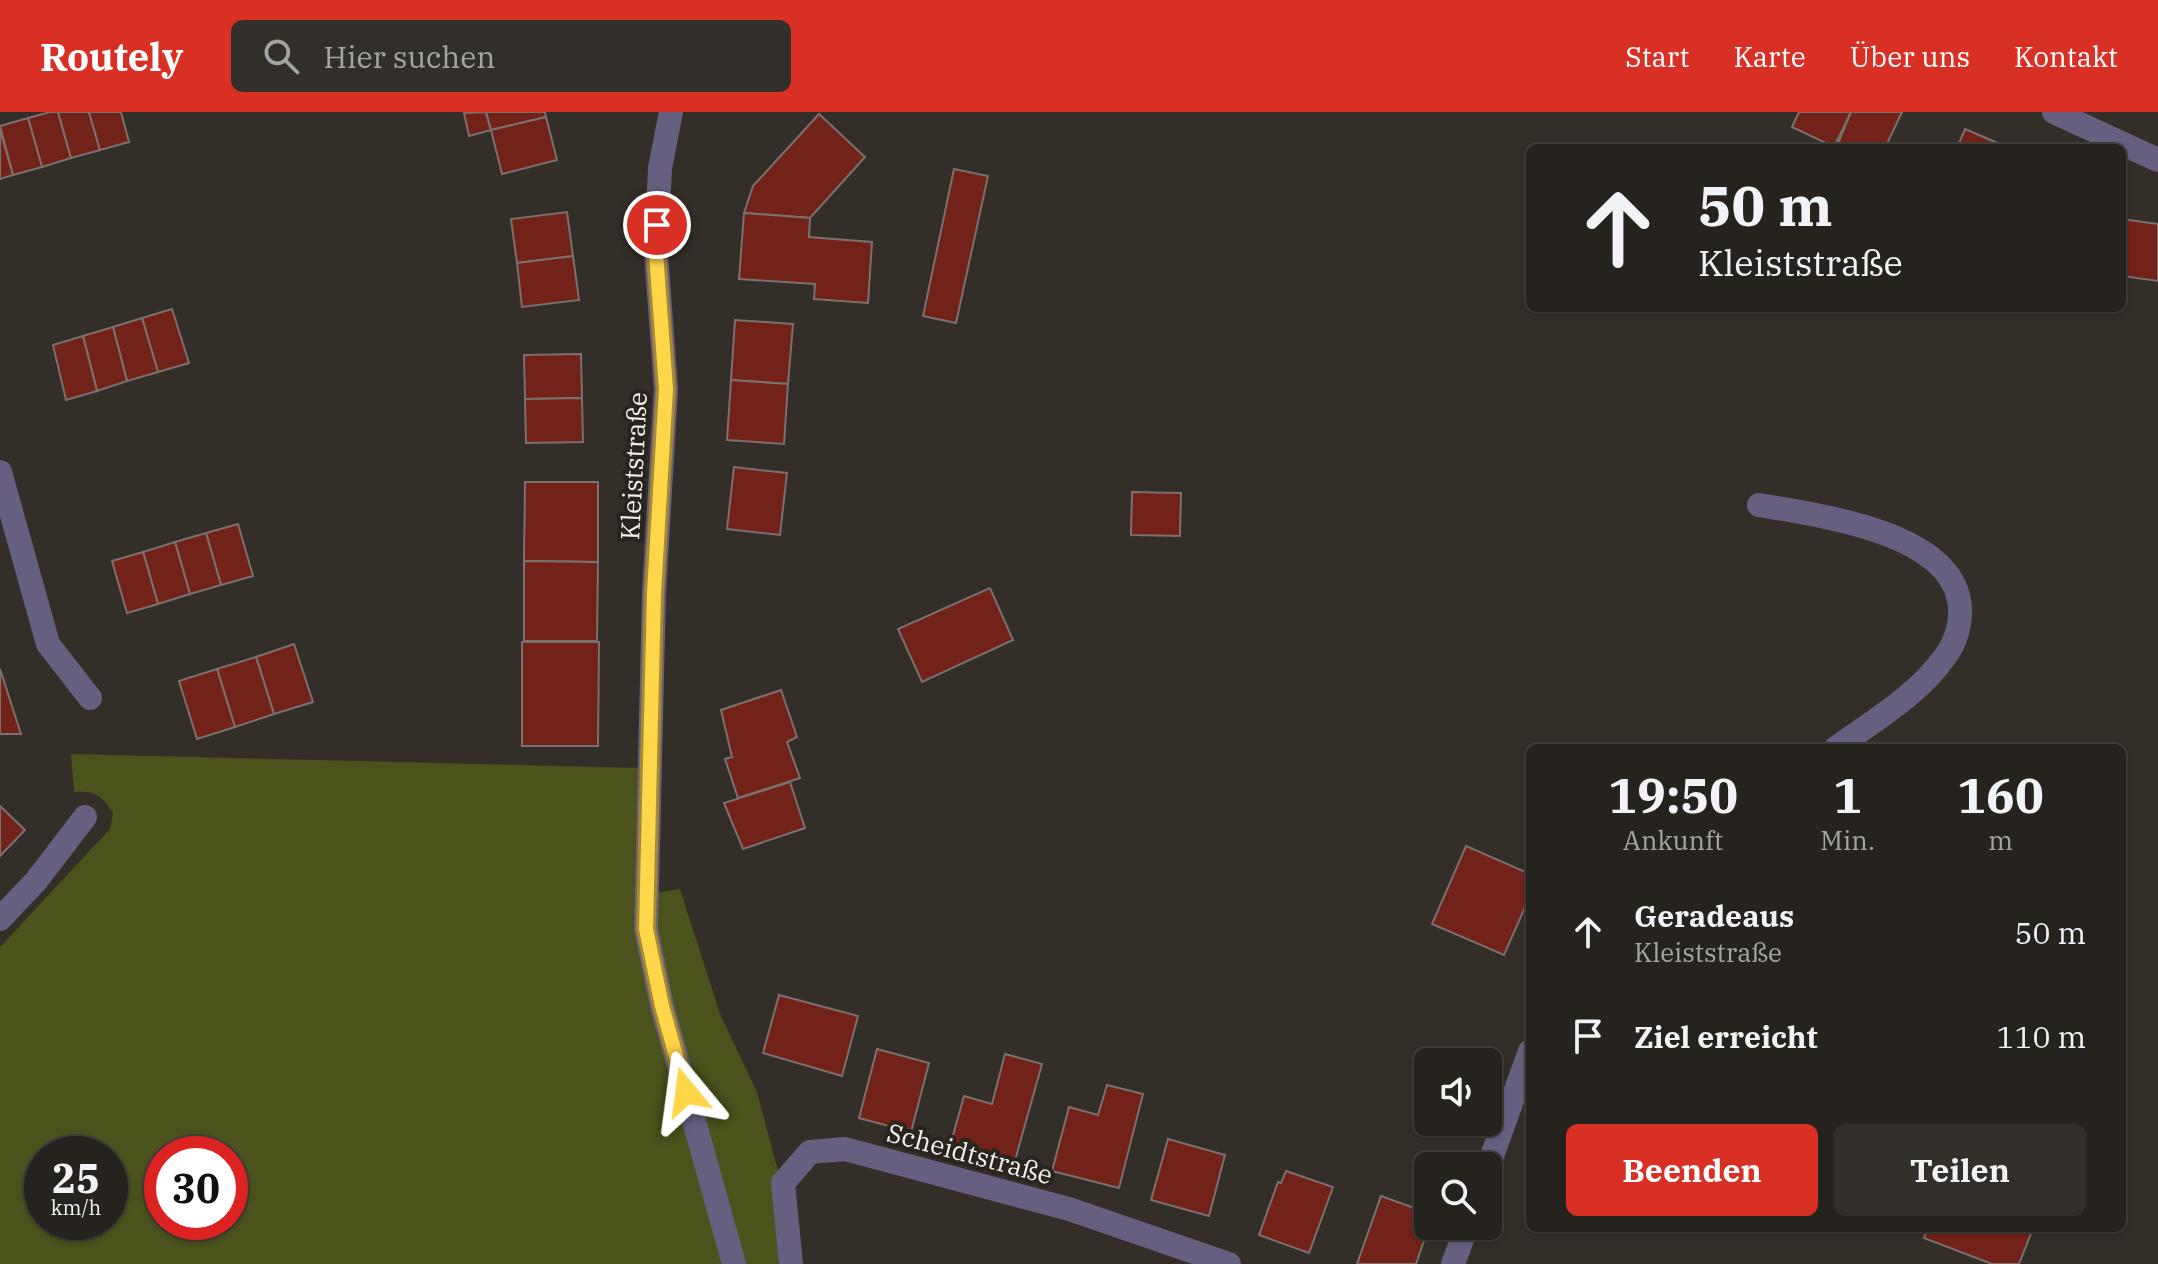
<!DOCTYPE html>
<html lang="de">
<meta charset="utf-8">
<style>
body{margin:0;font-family:"IBM Plex Serif",serif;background:#322f2b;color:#f1f3f6;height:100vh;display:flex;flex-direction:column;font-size:30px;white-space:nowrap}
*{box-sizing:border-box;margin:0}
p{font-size:26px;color:#a4a4a4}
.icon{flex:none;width:44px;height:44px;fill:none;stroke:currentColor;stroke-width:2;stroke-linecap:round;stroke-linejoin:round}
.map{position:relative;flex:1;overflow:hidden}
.details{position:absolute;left:1526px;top:632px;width:600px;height:488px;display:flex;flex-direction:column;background:#26221e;border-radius:12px;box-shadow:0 2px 6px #0004,0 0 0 2px #423f3c}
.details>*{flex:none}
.guide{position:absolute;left:1526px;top:32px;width:600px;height:168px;border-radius:12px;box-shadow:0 2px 6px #0004,0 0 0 2px #423f3c;background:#26221e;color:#f1f3f6;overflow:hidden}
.tools{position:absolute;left:1414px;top:936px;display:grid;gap:16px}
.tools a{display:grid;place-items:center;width:88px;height:88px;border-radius:12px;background:#26221e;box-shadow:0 2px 6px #0004,0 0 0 2px #423f3c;font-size:40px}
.speed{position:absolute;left:24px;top:1024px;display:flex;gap:16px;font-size:40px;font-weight:700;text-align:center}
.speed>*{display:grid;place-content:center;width:104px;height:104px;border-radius:50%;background:#26221e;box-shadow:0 2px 6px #0004,0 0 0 2px #423f3c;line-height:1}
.speed small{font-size:20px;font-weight:400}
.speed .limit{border:12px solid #d22;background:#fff;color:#111}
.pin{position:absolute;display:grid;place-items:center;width:68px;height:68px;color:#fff;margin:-34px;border:4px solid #fff;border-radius:50%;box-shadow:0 2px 8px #0007}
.me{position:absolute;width:88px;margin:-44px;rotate:344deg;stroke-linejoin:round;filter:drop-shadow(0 0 6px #0008)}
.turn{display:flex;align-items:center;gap:28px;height:168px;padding:0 40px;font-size:36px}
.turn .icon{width:104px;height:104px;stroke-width:2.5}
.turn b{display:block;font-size:56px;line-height:68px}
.eta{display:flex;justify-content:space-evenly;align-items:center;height:136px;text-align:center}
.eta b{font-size:48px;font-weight:700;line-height:56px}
.cta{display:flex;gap:16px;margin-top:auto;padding:16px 40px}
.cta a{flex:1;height:92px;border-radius:12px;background:#d93025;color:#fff;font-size:32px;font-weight:700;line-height:92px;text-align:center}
.cta a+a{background:#322f2b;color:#f1f3f6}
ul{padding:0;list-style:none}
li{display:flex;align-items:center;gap:24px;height:104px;padding:0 40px}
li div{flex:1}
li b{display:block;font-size:30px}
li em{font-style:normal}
header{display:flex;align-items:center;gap:48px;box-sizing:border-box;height:112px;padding:0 40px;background:#d93025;color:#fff}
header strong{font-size:38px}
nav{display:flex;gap:44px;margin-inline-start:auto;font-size:28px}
.search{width:560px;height:72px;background:#322f2b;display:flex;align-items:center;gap:20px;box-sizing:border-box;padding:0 28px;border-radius:12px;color:#a4a4a4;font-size:30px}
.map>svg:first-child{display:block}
.green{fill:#4c521b;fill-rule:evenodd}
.building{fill:#732219;stroke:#7a706e;stroke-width:2}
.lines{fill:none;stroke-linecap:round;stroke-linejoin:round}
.minor{stroke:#675f80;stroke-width:24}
.route-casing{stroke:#a68a30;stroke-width:20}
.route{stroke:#ffd54a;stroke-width:14}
.labels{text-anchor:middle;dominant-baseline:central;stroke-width:8;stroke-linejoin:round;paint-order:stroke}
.street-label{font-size:26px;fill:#f3efeb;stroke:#29241e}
</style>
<header>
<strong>Routely</strong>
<div class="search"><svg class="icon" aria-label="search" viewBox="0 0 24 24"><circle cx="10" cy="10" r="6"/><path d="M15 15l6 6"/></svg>Hier suchen</div>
<nav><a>Start</a><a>Karte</a><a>Über uns</a><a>Kontakt</a></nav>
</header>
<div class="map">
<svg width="2158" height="1152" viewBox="0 0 2158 1152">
<rect width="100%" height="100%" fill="#332e28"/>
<!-- green -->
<g class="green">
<path d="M71 642 643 656 639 744 730 1152H0V835L110 717 113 701C103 684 94 678 74 680ZM42 1042H110V1110H42ZM162 1042H230V1110H162Z"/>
<polygon points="680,777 720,902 757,980 781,1070 789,1152 745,1152 666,896 649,782"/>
</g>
<!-- building -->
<g class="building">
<polygon points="50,0 58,0 71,46 42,55 28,6"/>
<polygon points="58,0 89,0 100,38 71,46"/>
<polygon points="89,0 121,0 129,30 100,38"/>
<polygon points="486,0 491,18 469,24 464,1"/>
<polygon points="486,0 545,0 546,5 491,18"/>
<polygon points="1799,0 1851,0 1834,35 1792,15"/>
<polygon points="1851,0 1902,0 1885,36 1836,36"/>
<polygon points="819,2 865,45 810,106 744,101 753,74"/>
<polygon points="546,5 557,48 502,62 491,18"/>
<polygon points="28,6 42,55 13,63 0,14"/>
<polygon points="1965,17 2009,36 1957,36"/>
<polygon points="0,18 13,63 0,67"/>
<polygon points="954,57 988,64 956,211 923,204"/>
<polygon points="567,100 573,144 517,151 511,107"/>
<polygon points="744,101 810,106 809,125 872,130 868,191 814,187 815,172 739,167"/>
<polygon points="2122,107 2158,112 2158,169 2122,164"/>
<polygon points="573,144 579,188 522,195 517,151"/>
<polygon points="172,197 189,251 158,260 142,206"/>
<polygon points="142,206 158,260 127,269 113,215"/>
<polygon points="735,208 793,212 788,272 731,268"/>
<polygon points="113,215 127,269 97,279 83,224"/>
<polygon points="83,224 97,279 66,288 53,233"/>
<polygon points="581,242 582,286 525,287 524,243"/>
<polygon points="731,268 788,272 784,332 727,328"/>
<polygon points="582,286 583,330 526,331 525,287"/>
<polygon points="734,355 787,361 780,423 727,417"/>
<polygon points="525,370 598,370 598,450 524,449"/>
<polygon points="1132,380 1181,381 1180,424 1131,423"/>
<polygon points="238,412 253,464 221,473 206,421"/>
<polygon points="206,421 221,473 190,482 175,430"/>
<polygon points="175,430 190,482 158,492 143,440"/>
<polygon points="143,440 158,492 127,501 112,449"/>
<polygon points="524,449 598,450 597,529 524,529"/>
<polygon points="990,476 1013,528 922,570 898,517"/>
<polygon points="522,530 599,530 598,634 522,634"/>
<polygon points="294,532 313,590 274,602 256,545"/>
<polygon points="256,545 274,602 235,615 217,557"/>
<polygon points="0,557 21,622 0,622"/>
<polygon points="217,557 235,615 197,627 179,569"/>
<polygon points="781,578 797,625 787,630 800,666 738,686 725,647 732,645 721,598"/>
<polygon points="790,670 805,716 743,737 724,691"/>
<polygon points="0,694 25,718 0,744"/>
<polygon points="1466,734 1530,762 1530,784 1504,843 1432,812"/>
<polygon points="779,883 858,904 842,964 763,941"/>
<polygon points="877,937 929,951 911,1020 859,1006"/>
<polygon points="1005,942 1042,952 1014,1052 950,1034 964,984 992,992"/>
<polygon points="1107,973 1143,982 1119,1076 1052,1059 1069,995 1098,1003"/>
<polygon points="1168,1027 1225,1043 1209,1104 1151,1088"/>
<polygon points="1286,1059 1333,1075 1309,1141 1259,1123 1278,1070 1281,1071"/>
<polygon points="1381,1084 1428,1101 1429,1114 1416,1152 1357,1152"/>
<polygon points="1928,1116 2025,1116 2032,1119 2019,1152 1992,1152 1924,1126"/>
</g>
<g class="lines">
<!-- minor -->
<g class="minor">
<polyline points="671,0 660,56 656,141 666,277 654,481 646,817 662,894 734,1152"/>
<polyline points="2054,0 2158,48"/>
<polyline points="0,360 48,532 90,586"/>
<path d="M1759 393C1817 403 1946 419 1959 488 1963 508 1956 531 1944 546 1917 584 1873 609 1836 636"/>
<polyline points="0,807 36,769 85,705"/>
<polyline points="1488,1055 1530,939"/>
<polyline points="791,1152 783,1071 810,1040 845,1037 1069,1097 1229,1152"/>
<polyline points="1453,1152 1467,1114"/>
</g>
</g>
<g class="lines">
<defs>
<polyline id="route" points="657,113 656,141 666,277 654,481 646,817 662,894 686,980"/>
</defs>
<!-- route casing -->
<use href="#route" class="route-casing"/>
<!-- route -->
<use href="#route" class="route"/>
</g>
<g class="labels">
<!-- street labels -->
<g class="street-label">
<text transform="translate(633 354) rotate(-87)">Kleiststraße</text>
<text transform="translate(970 1041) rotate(15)">Scheidtstraße</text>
</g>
</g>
</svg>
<div class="tools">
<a><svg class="icon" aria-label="sound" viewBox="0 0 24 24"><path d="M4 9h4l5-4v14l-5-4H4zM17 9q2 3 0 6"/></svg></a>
<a><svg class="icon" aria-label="search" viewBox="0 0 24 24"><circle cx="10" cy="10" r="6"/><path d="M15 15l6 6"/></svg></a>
</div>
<div class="speed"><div>25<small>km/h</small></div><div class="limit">30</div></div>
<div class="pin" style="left:657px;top:113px;background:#d93025"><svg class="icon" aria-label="arrive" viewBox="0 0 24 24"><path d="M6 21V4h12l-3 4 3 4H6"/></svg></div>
<svg class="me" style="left:686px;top:980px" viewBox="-20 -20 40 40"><path d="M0-17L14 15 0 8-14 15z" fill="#ffd54a" stroke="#fff" stroke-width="4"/></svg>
<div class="guide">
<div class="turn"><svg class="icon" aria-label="ahead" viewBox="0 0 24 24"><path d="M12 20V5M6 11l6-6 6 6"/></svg><div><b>50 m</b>Kleiststraße</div></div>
</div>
<section class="details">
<div class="eta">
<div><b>19:50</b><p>Ankunft</p></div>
<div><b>1</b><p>Min.</p></div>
<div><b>160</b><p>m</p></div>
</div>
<ul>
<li><svg class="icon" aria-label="ahead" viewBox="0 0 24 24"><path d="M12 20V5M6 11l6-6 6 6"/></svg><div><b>Geradeaus</b><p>Kleiststraße</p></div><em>50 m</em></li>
<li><svg class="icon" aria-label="arrive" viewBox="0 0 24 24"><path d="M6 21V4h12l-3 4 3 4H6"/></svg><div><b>Ziel erreicht</b></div><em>110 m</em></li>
</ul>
<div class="cta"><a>Beenden</a><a>Teilen</a></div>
</section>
</div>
